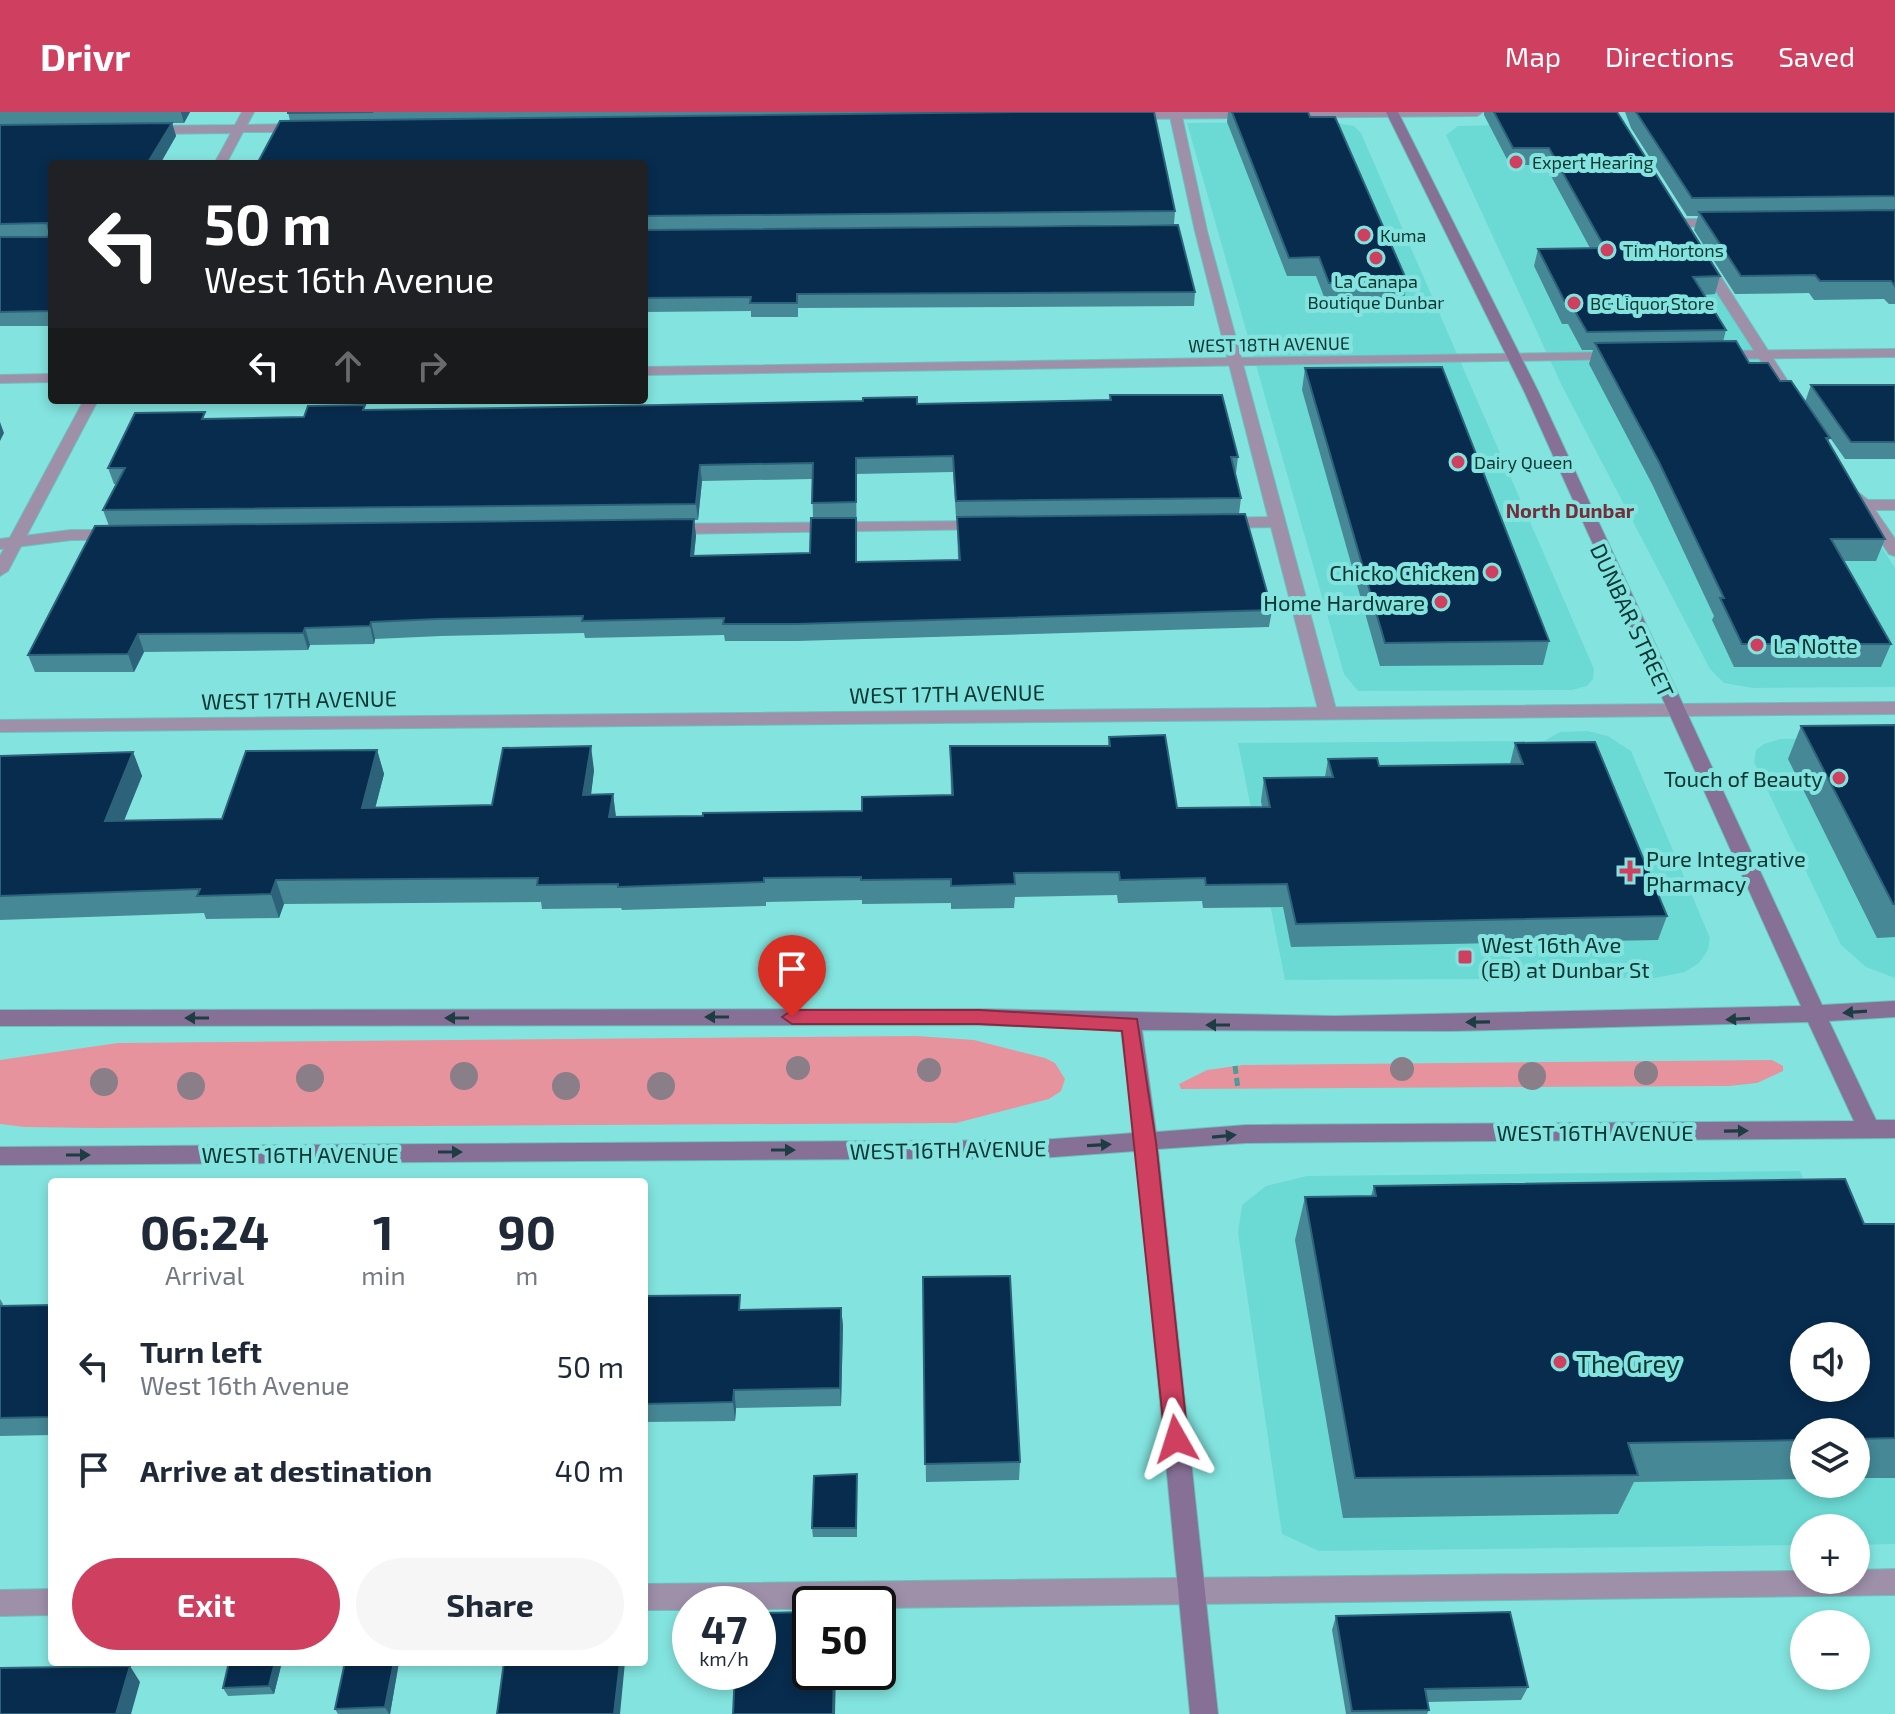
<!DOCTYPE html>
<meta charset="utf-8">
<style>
body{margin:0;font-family:"Exo 2",sans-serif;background:#f6f6f7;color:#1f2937;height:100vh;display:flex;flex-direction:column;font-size:30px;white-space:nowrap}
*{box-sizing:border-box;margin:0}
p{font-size:26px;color:#747a83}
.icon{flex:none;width:44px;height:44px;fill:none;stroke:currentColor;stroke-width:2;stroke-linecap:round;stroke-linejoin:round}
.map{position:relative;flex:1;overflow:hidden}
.details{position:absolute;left:48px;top:1066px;width:600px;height:488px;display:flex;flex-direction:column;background:#fff;border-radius:8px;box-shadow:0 4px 12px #0003}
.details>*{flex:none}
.hud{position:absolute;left:48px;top:48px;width:600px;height:244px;border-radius:8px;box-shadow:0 4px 12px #0003;background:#202124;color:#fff;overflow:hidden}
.fabs{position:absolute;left:1790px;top:1210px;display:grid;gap:16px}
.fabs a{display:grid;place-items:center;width:80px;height:80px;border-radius:50%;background:#fff;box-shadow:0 4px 12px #0003;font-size:40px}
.speed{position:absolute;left:672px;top:1474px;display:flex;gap:16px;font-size:40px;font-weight:700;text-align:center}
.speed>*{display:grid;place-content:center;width:104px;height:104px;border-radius:50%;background:#fff;box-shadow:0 4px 12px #0003;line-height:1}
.speed small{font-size:20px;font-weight:400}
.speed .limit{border:4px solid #111;border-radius:12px;background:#fff;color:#111}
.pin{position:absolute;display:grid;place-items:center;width:68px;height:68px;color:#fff;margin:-82px -34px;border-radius:50% 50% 50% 0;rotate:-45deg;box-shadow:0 0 8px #0007}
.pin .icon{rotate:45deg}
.me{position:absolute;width:88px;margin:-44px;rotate:354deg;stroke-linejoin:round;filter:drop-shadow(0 0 6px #0008)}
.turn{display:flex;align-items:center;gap:28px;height:168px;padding:0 24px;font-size:36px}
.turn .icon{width:104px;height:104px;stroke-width:2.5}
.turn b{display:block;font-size:56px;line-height:68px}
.lanes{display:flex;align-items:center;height:76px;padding:0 24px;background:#0003;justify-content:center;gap:40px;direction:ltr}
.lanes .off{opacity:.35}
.eta{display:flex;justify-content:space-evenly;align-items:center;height:136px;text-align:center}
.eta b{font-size:48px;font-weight:700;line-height:56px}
.cta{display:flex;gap:16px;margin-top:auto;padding:16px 24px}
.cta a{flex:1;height:92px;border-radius:48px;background:#cf4060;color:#fff;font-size:32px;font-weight:700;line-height:92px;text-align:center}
.cta a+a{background:#f6f6f7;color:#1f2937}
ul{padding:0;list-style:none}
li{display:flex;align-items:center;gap:24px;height:104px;padding:0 24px}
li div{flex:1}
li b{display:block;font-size:30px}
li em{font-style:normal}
header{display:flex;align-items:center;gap:48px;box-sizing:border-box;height:112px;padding:0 40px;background:#cf4060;color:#fff}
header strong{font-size:38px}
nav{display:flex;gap:44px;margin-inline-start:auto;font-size:28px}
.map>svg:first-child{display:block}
.built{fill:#6cdad4;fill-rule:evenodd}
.green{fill:#e6939e}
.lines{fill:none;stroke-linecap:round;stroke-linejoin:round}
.service-casing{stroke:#6bc1bd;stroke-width:2}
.minor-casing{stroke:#6bc1bd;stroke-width:2}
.secondary-casing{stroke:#6bc1bd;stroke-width:2}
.path{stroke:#4f9996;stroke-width:5;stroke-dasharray:8 4;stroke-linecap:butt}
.service{fill:#9f90aa;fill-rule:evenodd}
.minor{fill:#9f90aa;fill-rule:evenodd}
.secondary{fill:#877096;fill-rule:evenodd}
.tree{fill:#8a7e88}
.wall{fill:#468896;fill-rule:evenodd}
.shaded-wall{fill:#2d637a}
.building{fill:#082c4e;stroke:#2d637a;stroke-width:2;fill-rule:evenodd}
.oneway{fill:#1c3e42}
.route{fill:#cf4060;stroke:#872a3e;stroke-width:2}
.poi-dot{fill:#cf4060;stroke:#83e4df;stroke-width:3}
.labels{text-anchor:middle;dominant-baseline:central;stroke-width:8;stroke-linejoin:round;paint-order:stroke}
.far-poi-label{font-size:18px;fill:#093533;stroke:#83e4df;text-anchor:start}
.far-street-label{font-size:18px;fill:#093533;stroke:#83e4df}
.far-neighbourhood-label{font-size:20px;font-weight:bold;fill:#742d3a;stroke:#83e4df}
.poi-label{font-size:22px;fill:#093533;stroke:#83e4df;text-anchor:end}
.street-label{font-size:22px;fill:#093533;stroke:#83e4df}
.near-poi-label{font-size:26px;fill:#093533;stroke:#83e4df;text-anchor:start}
</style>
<header>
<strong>Drivr</strong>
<nav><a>Map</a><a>Directions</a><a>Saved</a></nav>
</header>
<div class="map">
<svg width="1895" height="1602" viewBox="0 0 1895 1602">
<rect width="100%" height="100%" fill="#83e4df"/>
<!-- built -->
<g class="built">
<polygon points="1331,10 1354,14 1361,21 1594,557 1593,567 1587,574 1572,578 1358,579 1344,562 1187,11"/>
<polygon points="1599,11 1612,18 1895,456 1895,575 1753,576 1724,571 1710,557 1562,274 1446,23 1458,14"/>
<polygon points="1587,619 1608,624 1631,639 1710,826 1708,838 1699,851 1685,860 1655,866 1285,868 1238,631 1544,629 1560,620"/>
<polygon points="1895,626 1895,866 1866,855 1841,833 1754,650 1756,638 1764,632 1780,627"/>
<path d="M1800 1059 1895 1288V1432L1856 1433V1416H1804V1433L1319 1439 1282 1422 1238 1121 1242 1093 1266 1074 1307 1064ZM1804 1224H1856V1276H1804ZM1804 1320H1856V1372H1804Z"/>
</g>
<!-- green -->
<g class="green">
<polygon points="916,924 974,928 1045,946 1055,951 1065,967 1061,979 1049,987 956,1011 97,1016 24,1015 0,1012 0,948 118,931"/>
<polygon points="1772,948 1783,954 1783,959 1757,971 1729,974 1181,977 1179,972 1207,958 1243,953"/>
</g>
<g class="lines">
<defs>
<g id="service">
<polygon points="1169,0 1181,0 1207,119 1337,601 1334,605 1322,605 1319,601 1271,415 1223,416 1215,411 1223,406 1268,405 1195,119"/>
<polygon points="1724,107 1729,108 1729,114 1680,115 1674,111 1680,107"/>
<polygon points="1698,145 1710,148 1801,290 1799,293 1794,294 1787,290 1696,148"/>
<polygon points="1859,381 1868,388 1895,388 1895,398 1875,398 1895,427 1895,444 1889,442 1851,386"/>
<polygon points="983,409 989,411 989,417 671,422 663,417 671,412"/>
<polygon points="71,418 115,418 123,423 115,428 71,428 0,437 0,427"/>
<polygon points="1895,1457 1895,1483 878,1496 878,1492 810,1492 810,1497 758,1497 758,1492 690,1492 690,1498 644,1498 644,1472 1804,1459 1804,1468 1856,1468 1856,1458"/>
<polygon points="52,1477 52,1503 0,1504 0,1478"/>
</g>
<g id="minor">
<polygon points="242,0 254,0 247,13 301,12 307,16 301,20 243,20 226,52 214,52 231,21 149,22 143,18 149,14 235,13"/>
<polygon points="1129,0 1483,0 1477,4 1125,7 1123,4"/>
<polygon points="1895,237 1895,245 1719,247 1712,243 1719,239"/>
<polygon points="1619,240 1626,244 1624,247 644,263 644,255"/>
<polygon points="52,262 52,270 0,271 0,263"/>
<polygon points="84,288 98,288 8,459 0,464 0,444"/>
<polygon points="1895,590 1895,602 0,620 0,608"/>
</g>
<path id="secondary" d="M1386 0H1398L1538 279 1822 893 1895 889V905L1829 909 1876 1008H1895V1026L1246 1031 1158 1037 1218 1602H1190L1136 1039 1040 1046 0 1053V1035L1040 1028 1134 1021 1121 918 979 913 0 914V898L979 897 1334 904 1801 894 1524 279ZM1808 910 1854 1009 1246 1013 1156 1020 1142 918 1452 919Z"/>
</defs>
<!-- service casing -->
<use href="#service" class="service-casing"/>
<!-- minor casing -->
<use href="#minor" class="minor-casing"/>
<!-- secondary casing -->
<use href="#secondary" class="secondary-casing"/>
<!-- path -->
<polyline class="path" points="1235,954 1238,977"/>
<!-- service -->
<use href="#service" class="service"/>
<!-- minor -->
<use href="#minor" class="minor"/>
<!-- secondary -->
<use href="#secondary" class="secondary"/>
</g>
<!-- trees -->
<g class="tree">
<circle cx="798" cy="956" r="12"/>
<circle cx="1402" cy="957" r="12"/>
<circle cx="929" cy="958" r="12"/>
<circle cx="1646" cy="961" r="12"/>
<circle cx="464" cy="964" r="14"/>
<circle cx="1532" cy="964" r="14"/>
<circle cx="310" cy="966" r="14"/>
<circle cx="104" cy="970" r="14"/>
<circle cx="191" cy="974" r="14"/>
<circle cx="566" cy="974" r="14"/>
<circle cx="661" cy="974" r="14"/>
</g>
<!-- wall -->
<g class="wall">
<polygon points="0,0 190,0 184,11 172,11 176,24 160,52 52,52 52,214 0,214"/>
<polygon points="288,0 992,0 1175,99 1174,112 644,118 644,52 290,9"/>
<polygon points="1228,0 1308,0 1407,169 1404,188 1326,190 1316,164 1287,164 1227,10"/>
<polygon points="1484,0 1617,0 1720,164 1715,182 1704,183 1726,218 1723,230 1749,251 1780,269 1830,326 1828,330 1885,427 1876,449 1844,449 1891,532 1881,555 1734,555 1712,508 1714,504 1652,372 1589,252 1593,238 1582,238 1568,212 1562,212 1534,154 1538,137 1590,136 1545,53 1510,53 1484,3"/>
<polygon points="1625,0 1895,0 1895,192 1889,192 1884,187 1814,188 1809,181 1735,182 1694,118 1698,104 1687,104 1631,16"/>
<polygon points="644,118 1195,180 1194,194 798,196 798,205 751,205 751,199 644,200"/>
<polygon points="1305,256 1549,529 1543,553 1380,554 1302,278"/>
<polygon points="1811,273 1895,273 1895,347 1845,347 1805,290"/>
<path d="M1110 283 1238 345 1236 361H1235L1241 386 1239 402 1272 498 1269 515 797 529H725L724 523 585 526 584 521 441 524 375 527 374 532 310 533 308 538 144 540 134 560H35L28 543 109 414 103 398 116 372H114L108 356 207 307 304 305 366 298 917 292 1109 288ZM953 360 956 405H957L958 448 857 450 856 362ZM812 367 813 406 810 441 694 444 696 424 694 408H698L702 369Z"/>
<polygon points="1895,613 1895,825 1877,826 1788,647 1801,614"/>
<polygon points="1109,625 1177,696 1262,695 1261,689 1264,666 1325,665 1328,647 1379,654 1510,652 1515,631 1667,804 1658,828 1291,835 1283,795 1203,796 1202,789 1118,791 1117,783 1015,785 1014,796 951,797 951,791 862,792 862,788 766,790 766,794 622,798 621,796 542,797 541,790 284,792 279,806 206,807 204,801 0,808 0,644 133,640 142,664 124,709 222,707 377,638 384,662 375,696 492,693 594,658 591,683 613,682 616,705 703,704 862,699 951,683 950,634 1108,634"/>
<polygon points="1374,1074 1864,1112 1895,1112 1895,1366 1856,1366 1856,1320 1804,1320 1804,1367 1634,1370 1618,1402 1343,1406 1295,1128 1305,1085 1371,1084"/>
<polygon points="923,1165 1020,1350 1019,1368 926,1370"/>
<polygon points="644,1184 742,1198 841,1196 843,1214 841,1294 736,1296 735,1309 644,1310"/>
<polygon points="0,1187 3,1192 2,1194 52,1193 52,1323 0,1324"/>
<polygon points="857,1362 857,1425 813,1425 812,1416"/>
<polygon points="1336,1504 1528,1575 1521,1588 1427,1590 1429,1598 1427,1602 1346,1602 1332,1518"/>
<polygon points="229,1550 282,1550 274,1582 228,1584 223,1576"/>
<polygon points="399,1550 390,1602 338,1602 335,1597"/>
</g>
<!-- shaded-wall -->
<g class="shaded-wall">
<polygon points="181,0 190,0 184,11"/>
<polygon points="172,11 176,24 160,52 147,52"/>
<polygon points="0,310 4,321 0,329"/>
<polygon points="700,353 702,369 698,408 696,392"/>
<polygon points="694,407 696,424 692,461 691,444"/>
<polygon points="371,510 375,527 374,532 370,514"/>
<polygon points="305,516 310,533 308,538 303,521"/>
<polygon points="138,522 144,540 134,560 128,542"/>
<polygon points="591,634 594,658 588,706 583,683"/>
<polygon points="377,638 384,662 369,720 362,696"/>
<polygon points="133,640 142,664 114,733 105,709"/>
<polygon points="613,682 616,706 609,705"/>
<polygon points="276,768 284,792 279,806 271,782"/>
<polygon points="841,1196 843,1214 841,1294 840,1276"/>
<polygon points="734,1278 736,1296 735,1309 733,1290"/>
<polygon points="275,1550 282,1550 274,1582 269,1574"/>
<polygon points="394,1550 399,1550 390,1602 389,1602 385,1595"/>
<polygon points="620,1550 625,1550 620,1602 614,1602"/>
<polygon points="130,1554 140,1570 131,1602 116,1602"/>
<polygon points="834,1560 836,1560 835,1602 833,1602"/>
</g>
<!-- building -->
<g class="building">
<polygon points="288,0 373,0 288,1"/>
<polygon points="1018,0 1154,0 1175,99 644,104 644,52 257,52 280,9"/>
<polygon points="1232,0 1308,0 1310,5 1335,5 1407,169 1329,171 1319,145 1289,146"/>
<polygon points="1494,0 1617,0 1720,164 1693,165 1726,218 1587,220 1572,194 1567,194 1538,137 1605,136 1549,36 1513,36"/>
<polygon points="1636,0 1895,0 1895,84 1692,86"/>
<polygon points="172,11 147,52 52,52 52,199 0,200 0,125 47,125 50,122 47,111 0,112 0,13"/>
<polygon points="1895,98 1895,174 1891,169 1820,169 1815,163 1741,164 1699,100"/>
<polygon points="1178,113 1195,180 797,182 797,191 750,191 751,185 644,186 644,118"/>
<polygon points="1736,229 1749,251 1768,251 1780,269 1791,269 1830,326 1826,326 1885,427 1831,427 1891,532 1742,532 1720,486 1724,486 1659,350 1595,231"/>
<polygon points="1442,255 1549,529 1385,531 1305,256"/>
<polygon points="1811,273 1895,273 1895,330 1851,330"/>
<polygon points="1110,283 1222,283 1238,345 1231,345 1241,386 956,389 953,344 856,346 856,390 812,391 813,351 700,353 696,392 103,398 125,356 108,356 135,301 205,300 202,307 304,305 308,294 365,293 363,298 508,296 863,289 863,286 917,285 917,292 1111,288"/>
<polygon points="1245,402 1272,498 796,512 723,512 724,506 582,509 583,504 437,507 371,510 370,514 305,516 303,521 138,522 128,542 28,543 95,414 694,407 691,444 810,441 811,406 856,406 856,450 960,448 957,405"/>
<polygon points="1895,613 1895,792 1893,792 1801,614"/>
<polygon points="1165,623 1177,696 1270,695 1264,666 1333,665 1328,647 1377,646 1379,654 1523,652 1515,631 1595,630 1667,804 1296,812 1287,772 1206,773 1205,766 1120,768 1119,760 1014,761 1015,772 951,774 951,767 861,768 861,765 764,766 764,770 618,775 618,772 537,773 538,766 276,768 271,782 197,784 200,777 0,784 0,644 133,640 105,709 222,707 246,639 377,638 362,696 492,693 503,636 591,634 583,683 613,682 609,705 703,704 703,701 862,699 862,685 953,683 950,634 1110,634 1109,625"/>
<path d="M1845 1067 1864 1112H1895V1326L1856 1327V1320H1804V1328L1628 1331 1638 1363 1355 1366 1305 1085 1376 1084 1374 1074ZM1804 1224H1856V1276H1804Z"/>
<polygon points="1010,1164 1020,1350 925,1352 923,1165"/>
<polygon points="740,1183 739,1198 841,1196 840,1276 734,1278 733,1290 644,1292 644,1184"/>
<polygon points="52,1193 52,1305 0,1306 0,1194"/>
<polygon points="857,1362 856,1416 812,1416 814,1364"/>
<polygon points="810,1500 810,1560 834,1560 833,1602 733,1602 735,1560 758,1560 758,1501"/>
<polygon points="1510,1500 1528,1575 1425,1577 1429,1598 1352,1599 1336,1504"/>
<polygon points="229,1550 275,1550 269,1574 223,1576"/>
<polygon points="345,1550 394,1550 385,1595 335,1597"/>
<polygon points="504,1550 620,1550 614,1602 497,1602"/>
<polygon points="130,1554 116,1602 0,1602 0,1556"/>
</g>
<!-- one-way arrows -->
<defs><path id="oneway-solid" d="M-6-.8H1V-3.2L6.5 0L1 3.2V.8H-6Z" transform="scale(2)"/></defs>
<g class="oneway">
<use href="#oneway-solid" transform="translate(1855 900) rotate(176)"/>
<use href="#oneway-solid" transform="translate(717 905) rotate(180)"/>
<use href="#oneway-solid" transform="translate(197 906) rotate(180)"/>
<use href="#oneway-solid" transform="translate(457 906) rotate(180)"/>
<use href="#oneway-solid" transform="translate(1738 907) rotate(177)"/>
<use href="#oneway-solid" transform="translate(1478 910) rotate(179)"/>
<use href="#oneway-solid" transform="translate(1218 913) rotate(-180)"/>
<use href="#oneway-solid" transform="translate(1736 1019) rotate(-1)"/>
<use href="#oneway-solid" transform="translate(1224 1024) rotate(-5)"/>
<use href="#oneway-solid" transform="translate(1099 1033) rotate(-3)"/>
<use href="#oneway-solid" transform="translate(783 1038)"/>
<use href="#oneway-solid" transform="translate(450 1040)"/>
<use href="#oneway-solid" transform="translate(78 1043)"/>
</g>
<!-- route -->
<polygon class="route" points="792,898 979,898 1137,907 1156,1030 1188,1327 1184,1334 1176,1337 1168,1334 1165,1327 1122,919 979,912 792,912 782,905"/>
<!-- markers -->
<g class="poi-dot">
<circle cx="1516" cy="50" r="8"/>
<circle cx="1364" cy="123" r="8"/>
<circle cx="1607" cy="138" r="8"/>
<circle cx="1376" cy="146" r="8"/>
<circle cx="1574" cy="191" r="8"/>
<circle cx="1458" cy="350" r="8"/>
<circle cx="1492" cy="460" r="8"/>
<circle cx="1441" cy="490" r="8"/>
<circle cx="1757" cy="533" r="8"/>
<circle cx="1839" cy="666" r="8"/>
<path d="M1626 747h8v8h8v8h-8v8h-8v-8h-8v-8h8z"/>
<rect x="1457" y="837" width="16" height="16" rx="4"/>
<circle cx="1560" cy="1250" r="8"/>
</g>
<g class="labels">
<!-- far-poi labels -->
<g class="far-poi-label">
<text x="1532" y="50">Expert Hearing</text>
<text x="1380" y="123">Kuma</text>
<text x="1623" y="138">Tim Hortons</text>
<text x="1376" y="169" text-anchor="middle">La Canapa<tspan x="1376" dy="21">Boutique Dunbar</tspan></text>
<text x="1590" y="191">BC Liquor Store</text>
<text x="1474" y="350">Dairy Queen</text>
</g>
<!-- far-street labels -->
<g class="far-street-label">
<text transform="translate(1269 232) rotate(-1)">WEST 18TH AVENUE</text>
</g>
<!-- far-neighbourhood labels -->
<g class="far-neighbourhood-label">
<text x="1570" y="398">North Dunbar</text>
</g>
<!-- poi labels -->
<g class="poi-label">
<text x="1476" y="460">Chicko Chicken</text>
<text x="1425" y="490">Home Hardware</text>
<text x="1773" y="533" text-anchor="start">La Notte</text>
<text x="1823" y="666">Touch of Beauty</text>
<text x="1646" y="746" text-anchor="start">Pure Integrative<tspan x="1646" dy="25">Pharmacy</tspan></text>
<text x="1481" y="832" text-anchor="start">West 16th Ave<tspan x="1481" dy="25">(EB) at Dunbar St</tspan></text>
</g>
<!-- street labels -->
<g class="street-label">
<text transform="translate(1633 508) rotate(65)">DUNBAR STREET</text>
<text transform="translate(947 581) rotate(-1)">WEST 17TH AVENUE</text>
<text transform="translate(299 587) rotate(-1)">WEST 17TH AVENUE</text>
<text x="1595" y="1020">WEST 16TH AVENUE</text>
<text transform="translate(948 1037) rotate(-1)">WEST 16TH AVENUE</text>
<text x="300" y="1042">WEST 16TH AVENUE</text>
</g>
<!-- near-poi labels -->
<g class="near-poi-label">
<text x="1576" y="1250">The Grey</text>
</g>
</g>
</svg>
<div class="fabs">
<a><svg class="icon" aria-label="sound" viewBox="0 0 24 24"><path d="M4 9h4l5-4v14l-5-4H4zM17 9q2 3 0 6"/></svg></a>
<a><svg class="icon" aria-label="layers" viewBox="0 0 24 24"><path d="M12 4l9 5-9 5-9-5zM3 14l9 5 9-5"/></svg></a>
<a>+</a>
<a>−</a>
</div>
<div class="speed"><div>47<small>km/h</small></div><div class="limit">50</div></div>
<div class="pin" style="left:792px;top:905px;background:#d93025"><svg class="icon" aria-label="arrive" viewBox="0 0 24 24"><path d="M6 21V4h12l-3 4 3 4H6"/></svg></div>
<svg class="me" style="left:1176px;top:1327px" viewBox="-20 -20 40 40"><path d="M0-17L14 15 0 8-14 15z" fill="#cf4060" stroke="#fff" stroke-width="4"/></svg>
<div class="hud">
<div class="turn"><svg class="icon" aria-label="left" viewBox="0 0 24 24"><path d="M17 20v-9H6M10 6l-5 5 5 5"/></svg><div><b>50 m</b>West 16th Avenue</div></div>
<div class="lanes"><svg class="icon" aria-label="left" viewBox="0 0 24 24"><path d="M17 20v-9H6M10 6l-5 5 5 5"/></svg><svg class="icon off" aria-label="ahead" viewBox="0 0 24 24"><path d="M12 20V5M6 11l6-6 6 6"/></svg><svg class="icon off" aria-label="right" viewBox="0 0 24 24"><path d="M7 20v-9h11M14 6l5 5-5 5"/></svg></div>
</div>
<section class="details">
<div class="eta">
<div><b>06:24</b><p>Arrival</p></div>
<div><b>1</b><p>min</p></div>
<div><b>90</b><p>m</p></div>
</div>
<ul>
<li><svg class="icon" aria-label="left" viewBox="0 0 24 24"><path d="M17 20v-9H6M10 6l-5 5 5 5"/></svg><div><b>Turn left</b><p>West 16th Avenue</p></div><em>50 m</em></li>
<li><svg class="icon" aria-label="arrive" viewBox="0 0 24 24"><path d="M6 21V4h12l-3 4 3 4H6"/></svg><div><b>Arrive at destination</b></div><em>40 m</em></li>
</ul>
<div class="cta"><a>Exit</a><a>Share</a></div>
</section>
</div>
